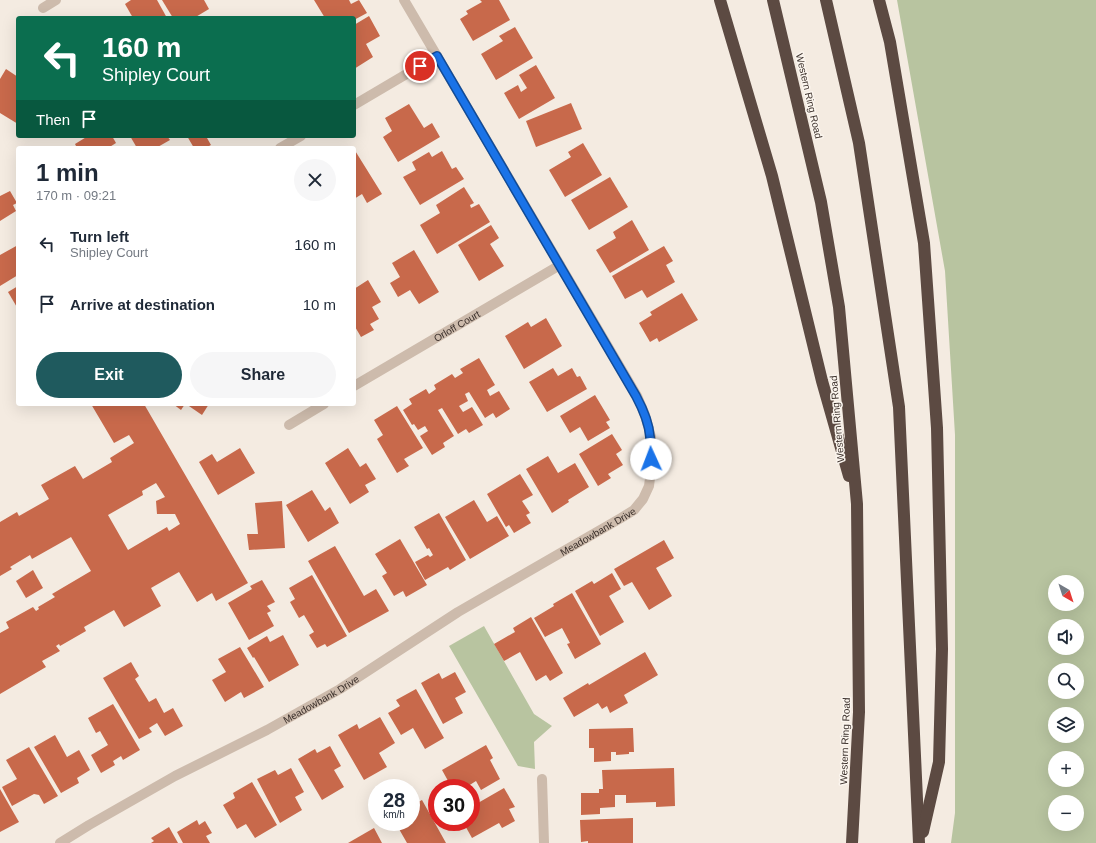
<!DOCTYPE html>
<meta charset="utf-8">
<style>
body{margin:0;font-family:Arial,sans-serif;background:#f6f6f7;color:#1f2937;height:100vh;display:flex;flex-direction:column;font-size:15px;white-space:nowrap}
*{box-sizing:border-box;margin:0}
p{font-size:13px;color:#747a83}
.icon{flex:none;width:22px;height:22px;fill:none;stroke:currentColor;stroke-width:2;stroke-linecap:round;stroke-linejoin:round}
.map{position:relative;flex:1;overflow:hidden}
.sheet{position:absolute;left:16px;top:146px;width:340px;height:260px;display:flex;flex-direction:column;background:#fff;border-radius:4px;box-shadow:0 4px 16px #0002}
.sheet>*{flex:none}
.hud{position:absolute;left:16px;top:16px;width:340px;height:122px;border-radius:4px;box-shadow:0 4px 16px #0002;background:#0b6e4f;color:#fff;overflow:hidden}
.needle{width:26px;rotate:141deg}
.fabs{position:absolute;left:1048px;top:575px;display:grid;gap:8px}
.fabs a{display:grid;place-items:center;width:36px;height:36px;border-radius:50%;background:#fff;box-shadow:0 4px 16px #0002;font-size:20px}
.speed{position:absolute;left:368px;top:779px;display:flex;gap:8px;font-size:20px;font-weight:700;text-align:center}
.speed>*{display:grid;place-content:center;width:52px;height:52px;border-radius:50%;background:#fff;box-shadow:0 4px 16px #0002;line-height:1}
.speed small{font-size:10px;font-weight:400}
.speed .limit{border:6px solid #d22;background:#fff;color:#111}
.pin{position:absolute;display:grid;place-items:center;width:34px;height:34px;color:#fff;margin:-17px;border:2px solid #fff;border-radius:50%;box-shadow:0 1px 4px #0007}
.me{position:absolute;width:44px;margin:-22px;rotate:358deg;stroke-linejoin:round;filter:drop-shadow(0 0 3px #0008)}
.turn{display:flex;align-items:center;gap:14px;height:84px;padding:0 20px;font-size:18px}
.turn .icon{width:52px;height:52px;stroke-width:2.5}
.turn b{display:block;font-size:28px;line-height:34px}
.then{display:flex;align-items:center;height:38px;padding:0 20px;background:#0003;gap:8px;font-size:15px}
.round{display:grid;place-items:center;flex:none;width:42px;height:42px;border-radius:21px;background:#f6f6f7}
.headline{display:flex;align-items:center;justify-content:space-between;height:68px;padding:0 20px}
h1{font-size:24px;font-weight:700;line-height:30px}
.primary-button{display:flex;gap:8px;margin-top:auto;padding:8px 20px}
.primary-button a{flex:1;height:46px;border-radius:24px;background:#1f5a5e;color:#fff;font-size:16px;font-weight:700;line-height:46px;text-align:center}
.primary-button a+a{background:#f6f6f7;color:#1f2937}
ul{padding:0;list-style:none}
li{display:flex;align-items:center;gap:12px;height:60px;padding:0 20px}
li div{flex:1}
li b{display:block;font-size:15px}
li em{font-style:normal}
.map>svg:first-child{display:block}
.green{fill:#b8c4a0;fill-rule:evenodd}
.building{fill:#c8694b;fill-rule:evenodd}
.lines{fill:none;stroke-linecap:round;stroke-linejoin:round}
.street{stroke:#cdbbac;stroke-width:10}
.highway{stroke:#5c4a42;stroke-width:12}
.route-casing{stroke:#114b97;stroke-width:10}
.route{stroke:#1a73e8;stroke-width:7}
.labels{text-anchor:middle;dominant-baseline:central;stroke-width:3;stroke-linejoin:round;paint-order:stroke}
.street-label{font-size:10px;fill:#3b302b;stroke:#fbf5ee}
</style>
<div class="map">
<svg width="1096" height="843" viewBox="0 0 1096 843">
<rect width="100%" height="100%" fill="#f4ebe1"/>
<!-- green -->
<g class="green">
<path d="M897 0H1096V843H951L955 813V435L945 271ZM1055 582H1077V604H1055ZM1055 626H1077V648H1055ZM1055 670H1077V692H1055ZM1055 714H1077V736H1055ZM1055 758H1077V780H1055ZM1055 802H1077V824H1055Z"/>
<polygon points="484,626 534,714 552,726 534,742 535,769 518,766 449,646"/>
</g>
<!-- building -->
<g class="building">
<polygon points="131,0 157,0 167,18 133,18 125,4"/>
<polygon points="162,0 204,0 209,9 194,18 173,18"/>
<polygon points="314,0 349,0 351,4 359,0 367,13 354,20 354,18 325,18"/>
<polygon points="480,0 499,0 510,20 473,41 460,19 468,14 466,11 482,2"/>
<polygon points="369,16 380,36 366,44 373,57 354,69 354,25"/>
<polygon points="515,27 533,58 496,80 481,54 503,41 499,36"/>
<polygon points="536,65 555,98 519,119 504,93 518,85 521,92 527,88 519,75"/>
<polygon points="6,69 18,77 18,93 17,95 18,96 18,124 0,113 0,79"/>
<polygon points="571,103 582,129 536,147 526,121"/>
<polygon points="409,104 424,128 432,123 440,137 398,162 383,137 392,131 385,118"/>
<polygon points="88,136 112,136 116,143 108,148 77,148 75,144"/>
<polygon points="130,136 167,136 170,140 156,148 137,148"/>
<polygon points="187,136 211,136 207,138 211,145 205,148 194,148"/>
<polygon points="583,143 602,175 565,197 549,170 571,157 568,152"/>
<polygon points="354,149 382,194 367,203 362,194 354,199"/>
<polygon points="442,151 452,169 456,167 464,179 420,205 403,177 416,170 412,162 429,152 432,157"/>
<polygon points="610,177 628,207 589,230 571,200"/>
<polygon points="464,187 474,203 470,205 471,208 479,204 490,222 437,254 420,225 440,213 436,205"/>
<polygon points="10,191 17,203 13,205 16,211 0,221 0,196"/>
<polygon points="632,220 649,250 610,273 596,250 616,238 613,232"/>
<polygon points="491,225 499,238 490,244 504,266 479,281 458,245"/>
<polygon points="18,245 18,275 0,286 0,255"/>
<polygon points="664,246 673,261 666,265 675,282 647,298 642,290 625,299 612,276"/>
<polygon points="414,250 439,292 419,304 410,290 398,297 390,283 400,277 392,263"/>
<polygon points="368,280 381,302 372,307 379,319 370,324 374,330 361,337 354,325 354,289"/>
<polygon points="18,286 18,309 8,292"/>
<polygon points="682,293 698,320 659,342 657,338 650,342 639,323 652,315 650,312"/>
<polygon points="546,318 562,346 524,369 505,336 528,322 531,327"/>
<polygon points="479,358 495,385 487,390 490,396 499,391 510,409 496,418 493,413 485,418 469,392 465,394 468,401 459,406 463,412 472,407 483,425 469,433 466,429 458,434 442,408 438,410 454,436 443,443 445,447 432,455 420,436 428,431 425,426 418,430 414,424 412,425 403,410 412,404 409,399 426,389 429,394 436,389 434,385 452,374 455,378 463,373 460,369"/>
<polygon points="553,368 558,376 572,368 577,377 580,376 587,389 547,412 529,382"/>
<polygon points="595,395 610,420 606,422 610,428 588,441 580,427 570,433 560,416"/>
<path d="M91 404H144L248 583 216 601 212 593 197 602 179 572 151 588 161 606 124 627 114 610 84 627 86 631 60 646 59 644 56 646 60 651 42 661 46 667 0 694V633L9 628 6 622 33 607 36 611 39 609 38 607 55 597 52 594 91 571 71 537 32 559 30 555 10 567 12 569 0 576V522L17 512 19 516 49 499 41 485 75 466 83 479 112 462 110 458 134 443 129 435 114 443ZM156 483 165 497 156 501 157 514H175L180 524 169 531 167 527 128 550 108 515 143 495 142 491Z"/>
<polygon points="173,404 185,404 181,410"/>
<polygon points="186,404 209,404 202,415"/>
<polygon points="397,406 423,448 404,459 409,466 397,473 377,439 383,435 374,420"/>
<polygon points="612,434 622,450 616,454 623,465 608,474 611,478 598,486 579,454"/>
<polygon points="240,448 255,473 218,495 199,462 212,454 217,462"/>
<polygon points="348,448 360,467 366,463 376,479 365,485 369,492 350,504 325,463"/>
<polygon points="548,456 558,473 575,463 589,487 568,500 569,502 552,513 526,469"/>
<polygon points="520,474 533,495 522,501 530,513 526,515 531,523 514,533 509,525 506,527 487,494"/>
<polygon points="312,490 325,511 330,507 339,523 308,542 286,505"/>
<polygon points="474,500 487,522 497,516 509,536 470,559 445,517"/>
<polygon points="282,501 285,548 249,550 247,534 258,534 255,503"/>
<polygon points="439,513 466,560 450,570 448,567 425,580 415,562 428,555 430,557 433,555 429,548 427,549 414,527"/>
<polygon points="400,539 427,585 406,597 403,591 394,596 382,576 387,573 375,554"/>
<polygon points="664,540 674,558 656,568 672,596 649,610 632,582 624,586 614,569"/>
<polygon points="335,546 364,596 376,589 389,611 349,633 308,561"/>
<polygon points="33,570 43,588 26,598 16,581"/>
<polygon points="612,573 621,589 609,596 624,622 600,636 575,591 592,581 594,584"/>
<polygon points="312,575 347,636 327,647 325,644 317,648 309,635 314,632 304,615 299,618 290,602 295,599 289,588"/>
<polygon points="262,580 275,602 267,606 271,611 267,613 274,626 249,640 228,603 252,589 250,586"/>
<polygon points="572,593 601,644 575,659 567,644 570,643 562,628 545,637 534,618 554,606 553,604"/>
<polygon points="531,617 563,673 550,681 546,675 536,681 520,652 504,661 494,644 515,632 513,628"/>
<polygon points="283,635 299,665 269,682 254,657 253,658 247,648 267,636 270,642"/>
<polygon points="240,647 264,687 244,698 241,692 225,702 212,680 226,672 218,659"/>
<polygon points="645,652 658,675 624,695 628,703 610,713 607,706 602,709 598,703 574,717 563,698 588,683 589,685"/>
<polygon points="131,662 139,676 135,679 149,702 156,698 164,713 173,708 183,726 165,736 157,723 149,728 152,732 139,739 103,678"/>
<polygon points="455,672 466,692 455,698 463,713 443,724 421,683 439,673 442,679"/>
<polygon points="416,689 444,738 425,749 413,728 401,735 388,713 400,706 396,700"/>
<polygon points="113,704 140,750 123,760 121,756 113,761 115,765 101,773 91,755 108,745 100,731 96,733 88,718"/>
<polygon points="380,717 395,743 379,753 387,767 364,780 338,735 357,724 359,729"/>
<polygon points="633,728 634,752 629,752 629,754 616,755 616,752 611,752 611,761 594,762 594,748 589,748 589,729"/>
<polygon points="55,735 67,757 79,750 90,770 77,778 79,783 61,793 34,747"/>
<polygon points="486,745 493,758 490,760 500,779 481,790 476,781 465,788 452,788 442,770"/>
<polygon points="330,746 341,766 334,770 344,787 322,800 298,759 315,749 317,753"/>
<polygon points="29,747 58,796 44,804 39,795 34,794 12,806 2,787 17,779 6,760"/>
<polygon points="291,768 304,792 295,797 302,810 280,823 257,779 275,770 278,775"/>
<polygon points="674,768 675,806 656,807 656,802 626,803 626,795 615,795 615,807 600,808 600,814 581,815 581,793 599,793 599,789 603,789 602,770"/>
<polygon points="252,782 277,825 255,838 246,824 237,829 223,805 235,798 233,793"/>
<polygon points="504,788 515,807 509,809 515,821 502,828 499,823 472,838 463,822 471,822 471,807"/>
<polygon points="0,789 19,822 0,832"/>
<polygon points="422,800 446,843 407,843 395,822 411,822 411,803 412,805"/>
<polygon points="633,818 633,843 588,843 588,841 581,842 580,820"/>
<polygon points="197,820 199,825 205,821 212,833 206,836 210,843 183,843 177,832"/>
<polygon points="169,827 178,843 151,843 154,841 151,838"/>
<polygon points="374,828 382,843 348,843"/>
</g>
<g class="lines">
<!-- street -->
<g class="street">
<polyline points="43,8 56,0"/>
<polyline points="354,105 437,56"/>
<polyline points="280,148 301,136"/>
<path id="s1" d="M354 386 560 265"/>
<polyline points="289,425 324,404"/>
<polyline points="542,779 544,843"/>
<path id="s2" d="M60 843 89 825 175 776 267 730 340 689 458 612 621 518 634 510 643 499 649 486 651 470V437L645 415 637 396 404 0"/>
</g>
<!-- highway -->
<g class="highway">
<polyline points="720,0 772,176 822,381 849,476"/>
<polyline points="773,0 821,202 839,307 857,504 859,712 852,843"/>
<polyline points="826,0 859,143 899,407 919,843"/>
<polyline points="879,0 890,42 924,243 937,428 942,649 939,762 923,832"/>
</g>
</g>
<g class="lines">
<defs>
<path id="route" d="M420 66 437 56 636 396C643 409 649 422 650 437 651 445 651 452 651 459"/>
</defs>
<!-- route casing -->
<use href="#route" class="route-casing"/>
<!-- route -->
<use href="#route" class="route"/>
</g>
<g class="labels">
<!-- street labels -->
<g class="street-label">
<text transform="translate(809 96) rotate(77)">Western Ring Road</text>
<text stroke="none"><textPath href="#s1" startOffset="119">Orloff Court</textPath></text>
<text transform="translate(837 419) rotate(-95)">Western Ring Road</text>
<text stroke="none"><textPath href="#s2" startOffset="622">Meadowbank Drive</textPath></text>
<text stroke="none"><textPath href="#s2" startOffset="298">Meadowbank Drive</textPath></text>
<text transform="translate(845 741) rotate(-88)">Western Ring Road</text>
</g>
</g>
</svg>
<div class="fabs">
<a><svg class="needle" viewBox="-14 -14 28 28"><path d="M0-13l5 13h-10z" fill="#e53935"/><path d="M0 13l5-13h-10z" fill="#747a83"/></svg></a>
<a><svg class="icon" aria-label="sound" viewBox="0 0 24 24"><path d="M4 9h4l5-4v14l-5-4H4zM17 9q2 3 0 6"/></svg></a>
<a><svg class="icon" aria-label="search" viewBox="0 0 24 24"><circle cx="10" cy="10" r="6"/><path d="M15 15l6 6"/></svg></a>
<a><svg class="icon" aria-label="layers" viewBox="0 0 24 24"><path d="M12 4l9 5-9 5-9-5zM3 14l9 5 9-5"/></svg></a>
<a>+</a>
<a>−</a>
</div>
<div class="speed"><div>28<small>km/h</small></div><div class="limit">30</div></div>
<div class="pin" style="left:420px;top:66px;background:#d93025"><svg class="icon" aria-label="arrive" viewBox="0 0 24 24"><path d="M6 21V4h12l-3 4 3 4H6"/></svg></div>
<svg class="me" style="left:651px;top:459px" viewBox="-20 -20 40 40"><circle r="19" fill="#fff"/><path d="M0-13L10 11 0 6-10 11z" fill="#1a73e8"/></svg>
<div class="hud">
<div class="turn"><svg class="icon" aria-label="left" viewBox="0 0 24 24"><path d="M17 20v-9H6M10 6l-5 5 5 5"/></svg><div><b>160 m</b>Shipley Court</div></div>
<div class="then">Then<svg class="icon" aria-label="arrive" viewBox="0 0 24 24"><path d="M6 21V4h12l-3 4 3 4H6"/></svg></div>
</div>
<section class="sheet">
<div class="headline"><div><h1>1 min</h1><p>170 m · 09:21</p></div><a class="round"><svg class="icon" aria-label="close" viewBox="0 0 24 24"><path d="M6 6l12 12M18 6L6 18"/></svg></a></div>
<ul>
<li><svg class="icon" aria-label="left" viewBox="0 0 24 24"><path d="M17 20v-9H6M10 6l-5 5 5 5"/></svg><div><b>Turn left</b><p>Shipley Court</p></div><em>160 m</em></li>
<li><svg class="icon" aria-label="arrive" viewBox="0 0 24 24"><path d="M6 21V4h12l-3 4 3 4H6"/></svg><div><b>Arrive at destination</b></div><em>10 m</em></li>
</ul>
<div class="primary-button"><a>Exit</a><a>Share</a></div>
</section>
</div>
